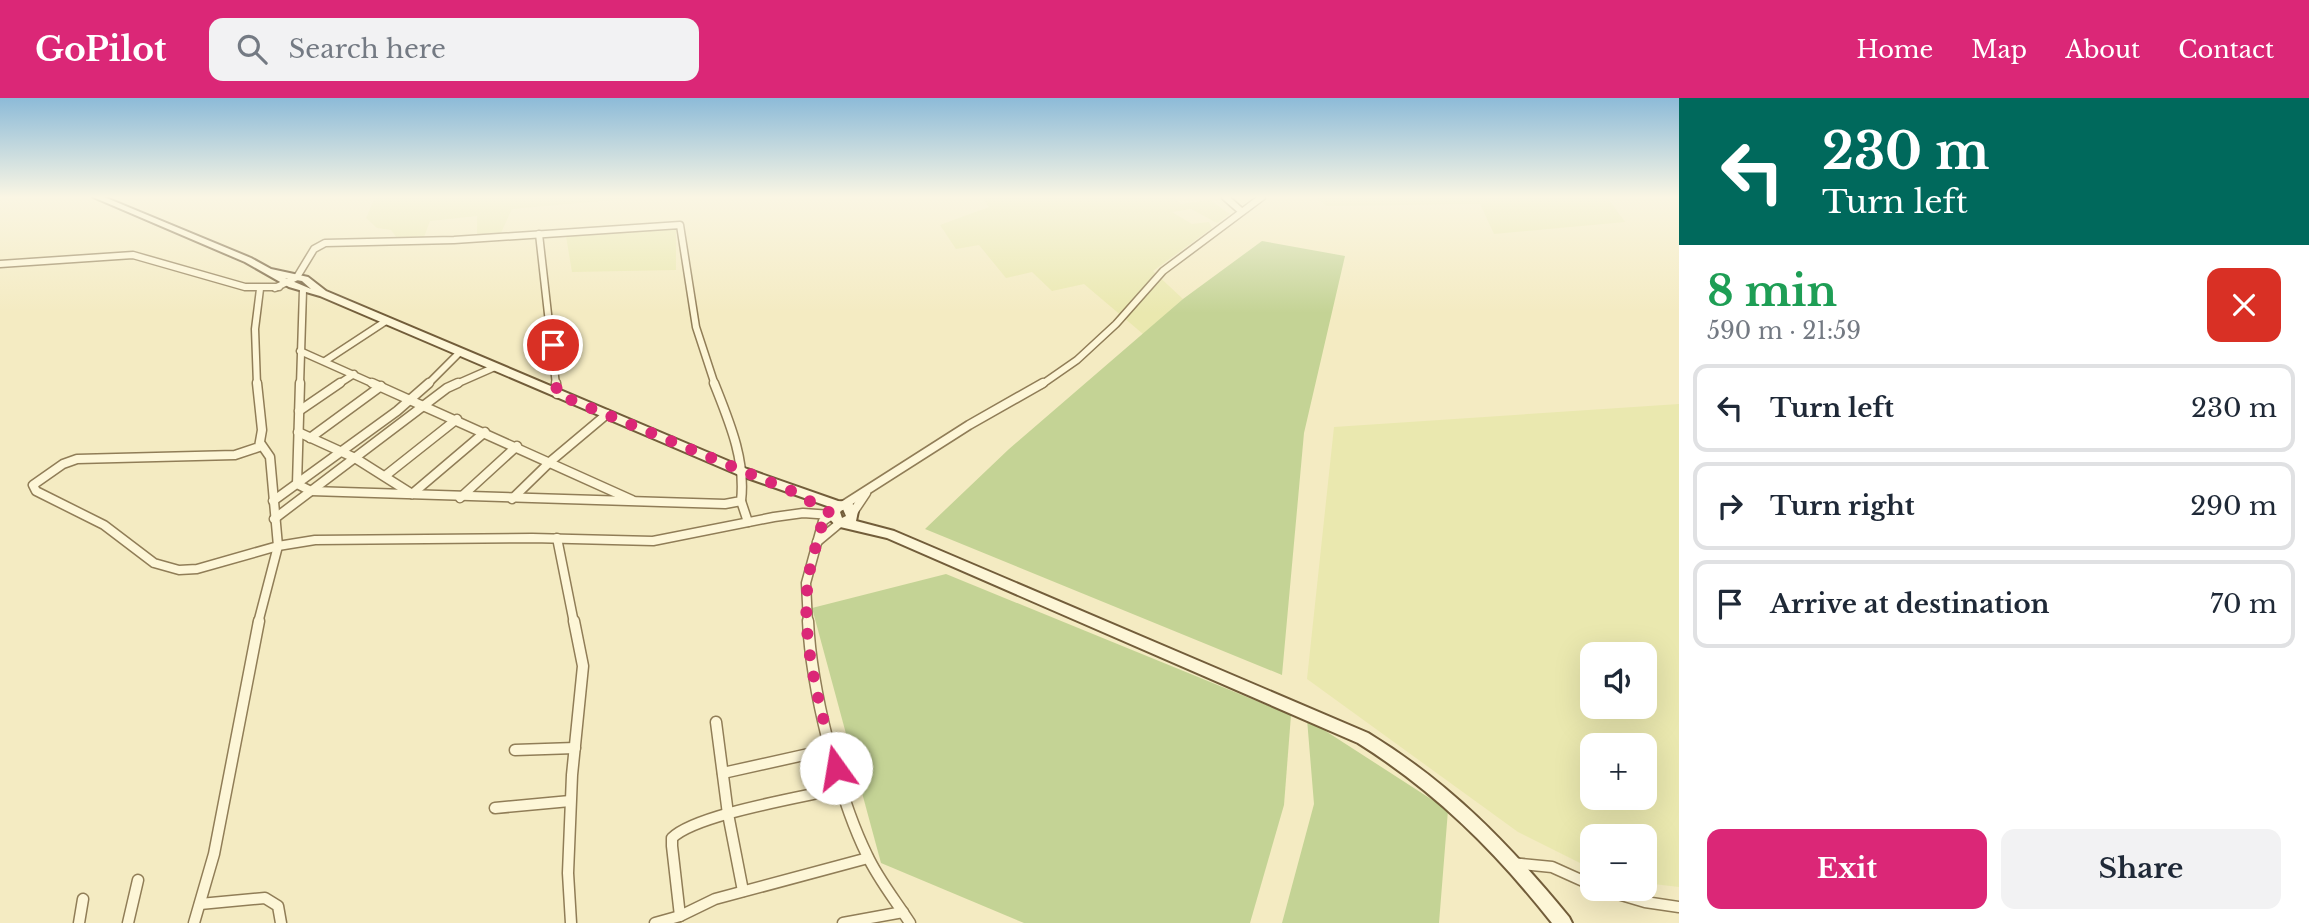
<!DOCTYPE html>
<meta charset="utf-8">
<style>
body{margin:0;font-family:"Libre Baskerville",serif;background:#f2f2f3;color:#1f2937;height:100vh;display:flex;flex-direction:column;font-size:26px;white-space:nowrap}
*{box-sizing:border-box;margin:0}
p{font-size:23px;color:#747a83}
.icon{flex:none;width:38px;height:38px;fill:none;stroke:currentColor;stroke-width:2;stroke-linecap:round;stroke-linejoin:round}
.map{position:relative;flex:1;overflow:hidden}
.sheet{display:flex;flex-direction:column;background:#fff;width:630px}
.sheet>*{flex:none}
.guide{background:#00695c;color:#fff;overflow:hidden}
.tools{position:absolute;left:1580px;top:544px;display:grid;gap:14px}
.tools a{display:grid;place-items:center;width:77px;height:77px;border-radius:14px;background:#fff;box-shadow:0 7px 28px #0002;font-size:35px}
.pin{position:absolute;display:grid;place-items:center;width:60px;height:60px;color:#fff;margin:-30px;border:4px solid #fff;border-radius:50%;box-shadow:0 2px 7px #0007}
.me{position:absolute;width:77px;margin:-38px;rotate:347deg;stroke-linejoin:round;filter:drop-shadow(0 0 5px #0008)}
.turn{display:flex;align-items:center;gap:24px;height:147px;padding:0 28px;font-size:32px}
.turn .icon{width:91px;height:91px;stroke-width:2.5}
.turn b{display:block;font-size:49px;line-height:60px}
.round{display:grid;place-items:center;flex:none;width:74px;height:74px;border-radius:14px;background:#f2f2f3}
.headline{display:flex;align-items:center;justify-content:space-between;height:119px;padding:0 28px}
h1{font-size:42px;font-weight:700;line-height:52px;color:#1e9e55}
.cta{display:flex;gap:14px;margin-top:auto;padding:14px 28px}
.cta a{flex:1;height:80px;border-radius:14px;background:#db2777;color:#fff;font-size:28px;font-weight:700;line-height:80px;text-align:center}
.cta a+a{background:#f2f2f3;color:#1f2937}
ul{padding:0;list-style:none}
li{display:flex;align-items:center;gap:21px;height:88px;margin:0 14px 10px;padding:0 14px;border:4px solid #e0e1e3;border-radius:14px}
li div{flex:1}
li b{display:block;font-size:26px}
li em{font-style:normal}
header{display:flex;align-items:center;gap:42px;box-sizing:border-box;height:98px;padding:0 35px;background:#db2777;color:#fff}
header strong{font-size:33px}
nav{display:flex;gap:38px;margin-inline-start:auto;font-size:24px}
.search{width:490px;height:63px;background:#f2f2f3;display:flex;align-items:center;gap:18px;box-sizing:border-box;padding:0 24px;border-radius:14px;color:#747a83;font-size:26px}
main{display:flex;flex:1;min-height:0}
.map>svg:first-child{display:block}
.farmland{fill:#eae8af;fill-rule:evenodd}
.green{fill:#c4d395}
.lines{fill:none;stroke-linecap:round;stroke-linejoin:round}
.street-far2-casing{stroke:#907d57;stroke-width:9}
.street-far1-casing{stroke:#907d57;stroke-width:11}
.street-casing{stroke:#907d57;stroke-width:13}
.secondary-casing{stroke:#725d3a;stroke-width:4}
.street-far2{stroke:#fdf6d7;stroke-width:6}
.street-far1{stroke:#fdf6d7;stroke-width:8}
.street{stroke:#fdf6d7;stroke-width:10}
.secondary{fill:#fdf6d7;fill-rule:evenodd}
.route{stroke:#db2777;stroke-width:12;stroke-dasharray:0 21.6}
</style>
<header>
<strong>GoPilot</strong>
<div class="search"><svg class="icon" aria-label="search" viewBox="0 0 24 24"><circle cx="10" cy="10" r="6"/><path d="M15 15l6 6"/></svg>Search here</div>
<nav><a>Home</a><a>Map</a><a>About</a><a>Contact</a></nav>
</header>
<main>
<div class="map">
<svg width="1679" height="825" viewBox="0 0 1679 825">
<rect width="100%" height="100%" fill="#f4ebc2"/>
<!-- farmland -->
<g class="farmland">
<polygon points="375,99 645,99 512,111 500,137 477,138 477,118 430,123 424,139 397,140 391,132 377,130 366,120"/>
<polygon points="982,99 1174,99 1181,106 1210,102 1230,116 1217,125 1191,111 1172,114 1192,126 1209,124 1212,130 1153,173 1183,201 1143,236 1084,186 1052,193 1032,174 1006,180 979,147 956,151 940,127 989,109"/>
<polygon points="1317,99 1607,99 1625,124 1494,136 1480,106 1326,108"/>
<polygon points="676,130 676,172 572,174 566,138"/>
<path d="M1679 306V789L1645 785V738H1592V771L1518 734 1307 581 1334 329ZM1592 556H1645V609H1592ZM1592 648H1645V700H1592Z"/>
</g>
<!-- green -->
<g class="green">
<polygon points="1262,143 1345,158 1304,335 1282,577 925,431 1009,351 1183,201"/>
<polygon points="946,476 1291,617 1284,707 1250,825 1024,825 881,765 812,510"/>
<polygon points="1307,621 1448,712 1439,825 1282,825 1314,706"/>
</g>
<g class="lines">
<defs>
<g id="street-far2">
<polyline points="1225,99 1241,113"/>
<polyline points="539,136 556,287"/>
<polyline points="0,166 133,157 245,189 279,189"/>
<polyline points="275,190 297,179 314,151 325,145 454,142 680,127 696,229 715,287"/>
<polyline points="300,253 376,287"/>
<polyline points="325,263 386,223"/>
<polyline points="257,287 255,231 260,191"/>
<polyline points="300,287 303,192"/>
<polyline points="337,287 354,276"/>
<polyline points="427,287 460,254"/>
<polyline points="454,287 495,269"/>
<polyline points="1041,287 1077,262 1116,226 1163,173 1262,99"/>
</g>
<g id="street-far1">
<polyline points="257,285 262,332 259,349 235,357 77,361 63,366 33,387 36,393 104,427 154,465 179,472 197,471 278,448 315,442 532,440 653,443 774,419 803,415 832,417"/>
<path d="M300 285 297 386 311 393 725 406 741 403C746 362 729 323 714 285"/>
<polyline points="372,285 632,402"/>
<polyline points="556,285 557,296"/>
<polyline points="299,313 340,285"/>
<polyline points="298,334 355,360 412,396"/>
<polyline points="310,340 381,288"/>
<polyline points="385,378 457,321"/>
<polyline points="412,396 485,334"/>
<polyline points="460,400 517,348"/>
<polyline points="512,401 551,363 607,316"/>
<polyline points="273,403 397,313 429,285"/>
<polyline points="741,403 748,424"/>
<polyline points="842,408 969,327 1043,285"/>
<polyline points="854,413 866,395"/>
<polyline points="274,421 447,290 458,285"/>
<polyline points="557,440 574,525"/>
<polyline points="817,444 841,424"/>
<polyline points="258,525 278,448 270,359 261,346"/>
<polyline points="808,525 806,485 823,423 832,417"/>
</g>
<g id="street">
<path d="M808 523C811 589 838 698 867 757 878 781 896 803 910 825"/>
<polyline points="716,624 728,716 743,793"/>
<polyline points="515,652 575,650"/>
<polyline points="723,675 831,651"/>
<polyline points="495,710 570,703"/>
<polyline points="1512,765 1552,769 1592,787"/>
<polyline points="1601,791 1645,804 1679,809"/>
<polyline points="200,806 265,800 278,808 281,825"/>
<path d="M680 818 672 748V740C696 716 804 699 841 690"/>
<polyline points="79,825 83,801"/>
<polyline points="128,825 138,782"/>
<polyline points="194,825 214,756 259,523"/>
<polyline points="571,825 568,775 572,677 583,568 574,523"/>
<polyline points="655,825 680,818 715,801 868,760"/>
<polyline points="843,825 903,814"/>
</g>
<path id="secondary" d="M93 99H104L251 160 271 171 308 179 326 193 747 371 838 403 851 404 858 413 856 423 894 433 1368 635C1450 685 1509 746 1569 819L1572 825H1552C1495 753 1436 694 1358 645L887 440 836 428 828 419 830 409 739 377 320 198 289 189 245 164ZM285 180 302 183 311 191ZM843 411 846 418 842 420 840 414Z"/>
</defs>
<!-- street-far2 casing -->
<use href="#street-far2" class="street-far2-casing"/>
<!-- street-far1 casing -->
<use href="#street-far1" class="street-far1-casing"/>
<!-- street casing -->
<use href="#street" class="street-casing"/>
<!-- secondary casing -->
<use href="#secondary" class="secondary-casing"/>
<!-- street-far2 -->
<use href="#street-far2" class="street-far2"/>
<!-- street-far1 -->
<use href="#street-far1" class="street-far1"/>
<!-- street -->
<use href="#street" class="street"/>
<!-- secondary -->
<use href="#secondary" class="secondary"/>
</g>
<!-- sky -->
<linearGradient id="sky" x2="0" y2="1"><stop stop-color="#8dbbd8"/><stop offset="0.46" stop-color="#faf6e4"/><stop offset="1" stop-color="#faf6e4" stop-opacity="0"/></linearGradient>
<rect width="1679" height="215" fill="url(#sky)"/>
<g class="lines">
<!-- route -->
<path class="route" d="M553 247 557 296 794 394 832 416C820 423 820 435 816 448 792 520 818 599 836 670"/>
</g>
</svg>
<div class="tools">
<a><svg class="icon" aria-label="sound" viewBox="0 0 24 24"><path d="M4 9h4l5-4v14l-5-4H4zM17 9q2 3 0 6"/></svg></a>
<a>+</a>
<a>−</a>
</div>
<div class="pin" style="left:553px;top:247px;background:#d93025"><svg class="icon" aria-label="arrive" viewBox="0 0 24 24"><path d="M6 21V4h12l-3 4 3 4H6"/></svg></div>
<svg class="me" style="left:836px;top:670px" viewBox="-20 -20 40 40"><circle r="19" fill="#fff"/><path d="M0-13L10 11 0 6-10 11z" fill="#db2777"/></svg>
</div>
<section class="sheet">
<div class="guide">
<div class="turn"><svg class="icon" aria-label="left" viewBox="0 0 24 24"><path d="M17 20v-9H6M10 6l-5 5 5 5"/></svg><div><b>230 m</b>Turn left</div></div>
</div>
<div class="headline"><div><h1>8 min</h1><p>590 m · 21:59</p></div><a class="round" style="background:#d93025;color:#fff"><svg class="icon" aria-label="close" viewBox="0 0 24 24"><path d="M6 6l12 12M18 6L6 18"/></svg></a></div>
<ul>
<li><svg class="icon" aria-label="left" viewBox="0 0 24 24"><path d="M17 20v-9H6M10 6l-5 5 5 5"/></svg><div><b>Turn left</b></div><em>230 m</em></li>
<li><svg class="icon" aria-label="right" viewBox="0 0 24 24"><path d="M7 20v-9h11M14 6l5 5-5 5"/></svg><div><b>Turn right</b></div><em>290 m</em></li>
<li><svg class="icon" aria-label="arrive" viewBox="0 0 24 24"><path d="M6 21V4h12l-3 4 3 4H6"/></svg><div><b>Arrive at destination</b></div><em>70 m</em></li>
</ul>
<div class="cta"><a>Exit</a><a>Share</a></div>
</section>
</main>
